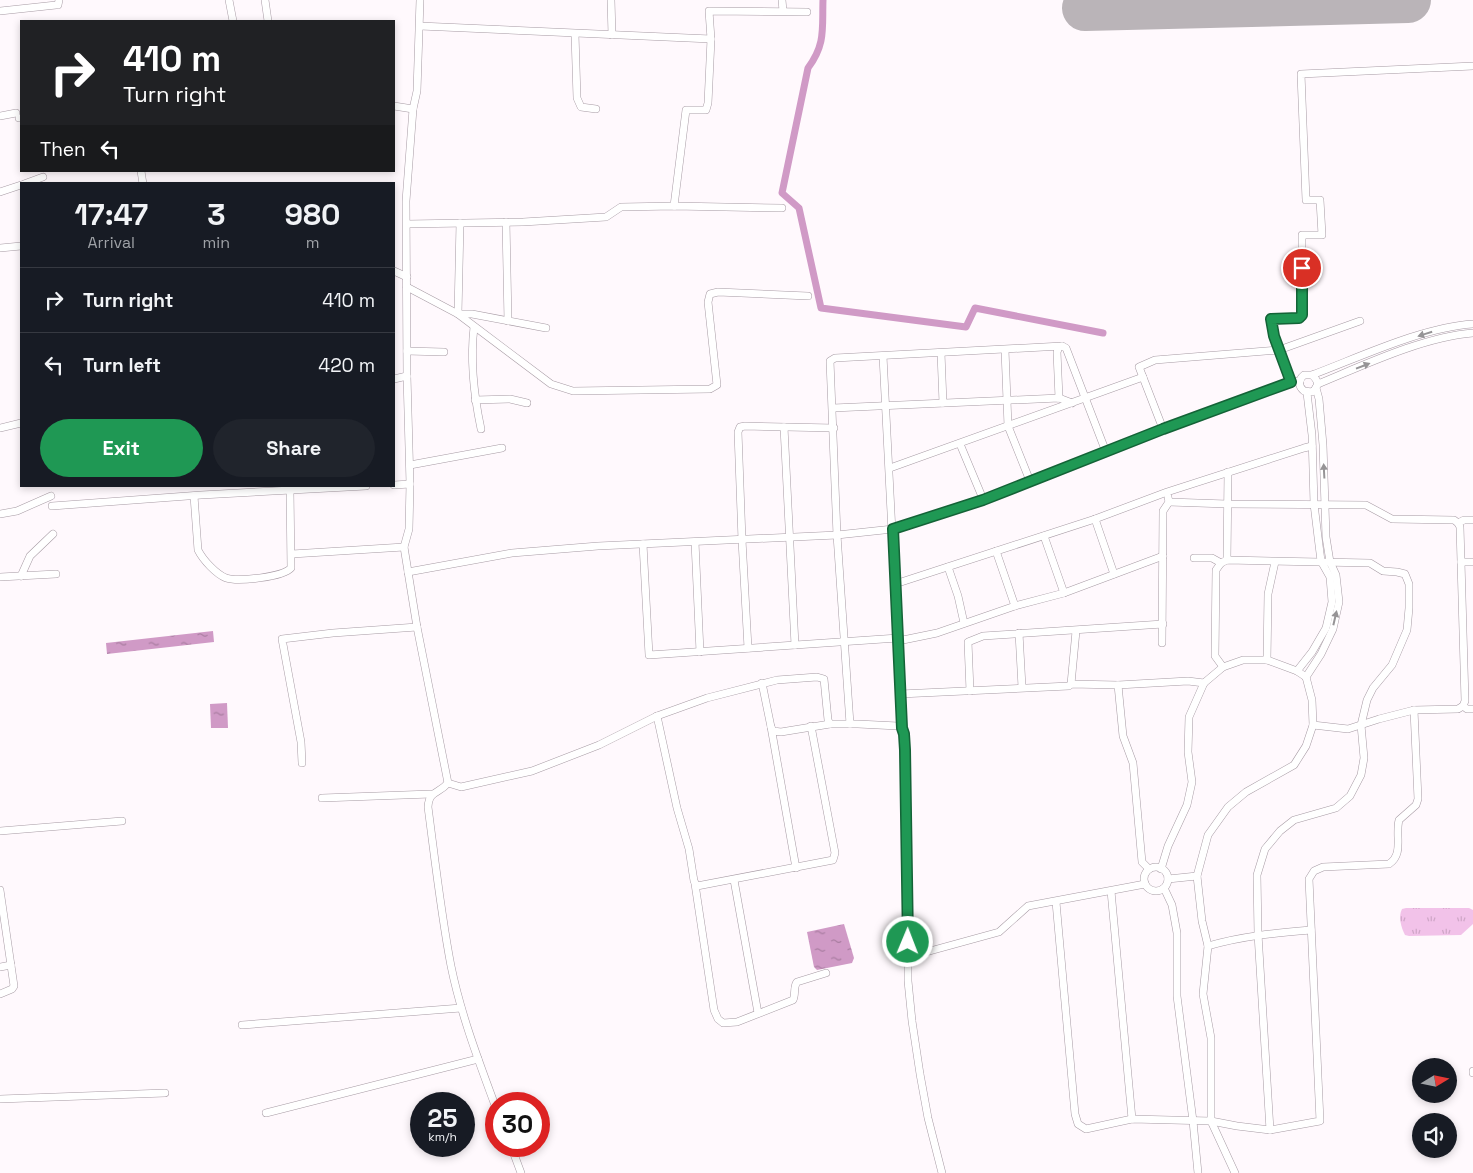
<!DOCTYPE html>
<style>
body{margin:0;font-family:"Space Grotesk",sans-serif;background:#20242c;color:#f1f3f6;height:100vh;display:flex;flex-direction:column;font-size:19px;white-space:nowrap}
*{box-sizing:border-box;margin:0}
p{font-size:16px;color:#9ea1a6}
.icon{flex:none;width:28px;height:28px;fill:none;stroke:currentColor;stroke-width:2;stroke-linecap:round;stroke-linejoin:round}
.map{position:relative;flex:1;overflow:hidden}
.panel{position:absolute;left:20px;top:182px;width:375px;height:305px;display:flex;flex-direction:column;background:#171b24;border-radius:0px;box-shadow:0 2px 8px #0003}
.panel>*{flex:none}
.guide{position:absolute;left:20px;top:20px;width:375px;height:152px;border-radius:0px;box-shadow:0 2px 8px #0003;background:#202124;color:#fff;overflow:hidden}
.needle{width:32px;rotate:80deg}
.buttons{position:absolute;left:1412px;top:1058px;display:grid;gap:10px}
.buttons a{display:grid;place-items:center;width:45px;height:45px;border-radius:50%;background:#171b24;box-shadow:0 2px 8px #0003;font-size:25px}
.speed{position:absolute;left:410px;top:1092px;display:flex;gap:10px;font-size:25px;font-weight:700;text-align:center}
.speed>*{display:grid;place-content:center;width:65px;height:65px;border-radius:50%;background:#171b24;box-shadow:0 2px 8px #0003;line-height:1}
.speed small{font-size:12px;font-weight:400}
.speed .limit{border:8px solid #d22;background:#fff;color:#111}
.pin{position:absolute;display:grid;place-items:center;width:42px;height:42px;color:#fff;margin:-21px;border:2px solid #fff;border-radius:50%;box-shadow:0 1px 5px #0007}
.me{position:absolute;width:55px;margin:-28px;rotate:1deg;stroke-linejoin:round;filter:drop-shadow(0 0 4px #0008)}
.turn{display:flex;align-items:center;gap:18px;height:105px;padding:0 20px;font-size:22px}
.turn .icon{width:65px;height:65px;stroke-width:2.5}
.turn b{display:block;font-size:35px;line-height:42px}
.then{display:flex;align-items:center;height:48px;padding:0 20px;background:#0003;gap:10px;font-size:19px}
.eta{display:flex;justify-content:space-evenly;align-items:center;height:85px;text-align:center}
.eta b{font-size:30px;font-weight:600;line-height:35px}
.primary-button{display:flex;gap:10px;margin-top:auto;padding:10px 20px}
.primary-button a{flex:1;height:58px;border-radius:30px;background:#1f9854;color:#fff;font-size:20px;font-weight:600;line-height:58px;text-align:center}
.primary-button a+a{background:#20242c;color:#f1f3f6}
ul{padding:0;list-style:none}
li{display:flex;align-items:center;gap:15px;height:65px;padding:0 20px;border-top:1px solid #363941}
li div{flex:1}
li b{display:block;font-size:19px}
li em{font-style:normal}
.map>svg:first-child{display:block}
.grass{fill:url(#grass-tufts)}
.water{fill:url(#water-ripples)}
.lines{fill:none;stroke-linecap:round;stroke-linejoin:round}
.canal{stroke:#d09ac6;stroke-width:7}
.runway{stroke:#bab4b8;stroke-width:46}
.street-casing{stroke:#a79ba4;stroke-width:8}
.street{stroke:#fff;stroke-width:7}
.oneway{fill:#969496}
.route-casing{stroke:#146337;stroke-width:12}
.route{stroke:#1f9854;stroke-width:9}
</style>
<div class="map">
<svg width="1473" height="1173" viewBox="0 0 1473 1173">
<defs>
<pattern id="grass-tufts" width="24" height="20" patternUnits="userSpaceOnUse" patternTransform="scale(1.25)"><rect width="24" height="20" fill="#f2c2e9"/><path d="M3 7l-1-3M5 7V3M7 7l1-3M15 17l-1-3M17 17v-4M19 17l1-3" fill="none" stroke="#cfa6c7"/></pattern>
<pattern id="water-ripples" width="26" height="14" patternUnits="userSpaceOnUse" patternTransform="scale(1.25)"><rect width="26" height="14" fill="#d09ac6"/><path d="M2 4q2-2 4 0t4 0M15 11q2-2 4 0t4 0" fill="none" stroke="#a87ca0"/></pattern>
</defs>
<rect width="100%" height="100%" fill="#fff9fd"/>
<!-- grass -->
<path class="grass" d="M1406 908H1469L1473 910V924L1461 935 1409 936 1405 935C1401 927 1398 917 1402 909Z"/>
<!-- water -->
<g class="water">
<polygon points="213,631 214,642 107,654 106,643"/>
<polygon points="227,703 228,728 211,728 210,704"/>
<polygon points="844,924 854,958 852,963 817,970 814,967 807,932"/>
</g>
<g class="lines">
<!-- canal -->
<path class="canal" d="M823 0C822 28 826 44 808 68L782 193 799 208 821 308 966 327 975 308 1103 333"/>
<!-- runway -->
<polyline class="runway" points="1085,8 1408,0"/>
<defs>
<g id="street">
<polyline points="229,0 233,21"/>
<polyline points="265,0 268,21"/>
<polyline points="420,0 417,91 413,109 406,201 407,376 410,484 409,529 404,547 417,627 448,783"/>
<polyline points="611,0 612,35"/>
<polyline points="782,0 783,11"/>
<polyline points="0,11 56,5 58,5 59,0"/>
<polyline points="420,26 711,39"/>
<polyline points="575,34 577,98 581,107 596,109"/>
<polyline points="394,106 413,109"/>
<polyline points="0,116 16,113"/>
<polyline points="19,118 21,118"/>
<polyline points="141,171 143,184"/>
<polyline points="24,184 43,177"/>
<polyline points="0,192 21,185"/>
<polyline points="674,206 686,110 706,110 708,103 711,39 709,11 807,12"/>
<polyline points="506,222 508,321"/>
<polyline points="460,223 458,314 551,384 573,391 710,389 717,385 708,302 710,294 718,292 808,296"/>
<polyline points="407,224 523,222 606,217 621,207 674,206 782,208"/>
<polyline points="0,248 21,246"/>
<polyline points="394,271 407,277"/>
<polyline points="407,287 458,314 472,314 546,328"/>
<path d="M474 327C470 361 474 396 481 429"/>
<polyline points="1005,350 1008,426 1030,481"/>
<polyline points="407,351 444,352"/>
<polyline points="941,353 943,403"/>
<polyline points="883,356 902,728"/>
<path d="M1312 375C1319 381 1319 386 1312 392L1304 391C1298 386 1298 380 1304 375H1312C1360 357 1423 327 1473 324"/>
<polyline points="394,379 407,376"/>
<polyline points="1291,382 1274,336 1271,319 1299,318 1302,315 1302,235 1322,235 1320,200 1306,200 1301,74 1473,66"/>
<path d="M1318 384C1364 365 1423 337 1473 333"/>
<polyline points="1059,398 1057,352 1059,347 1062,346"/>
<polyline points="475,400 510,399 527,403"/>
<polyline points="833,408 1059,398 1072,403"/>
<polyline points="784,427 795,645"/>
<polyline points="0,428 21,423"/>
<polyline points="1163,429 1139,367 1155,360 1279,350 1360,321"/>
<polyline points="960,444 983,499"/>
<polyline points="410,465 502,448"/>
<polyline points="890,468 1143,377"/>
<polyline points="394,485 410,484"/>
<path d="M194 496 198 550C203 560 216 574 226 578 238 582 283 577 291 568L290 490"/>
<polyline points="1169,502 1227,504 1366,505 1392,519 1454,520 1458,523 1464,520 1473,520"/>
<polyline points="52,506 201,495 366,486"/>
<polyline points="0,514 17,511 51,496"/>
<polyline points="1095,519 1114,574"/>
<polyline points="1044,536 1064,593"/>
<polyline points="695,542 700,652"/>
<polyline points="643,544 649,655 898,638"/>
<polyline points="996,551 1015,606"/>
<polyline points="292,554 404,547"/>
<polyline points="1194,558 1212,558 1221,563"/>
<polyline points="1227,560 1228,472"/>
<polyline points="1461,562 1473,562"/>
<polyline points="948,567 958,596 964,623"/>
<polyline points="408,572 512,553 598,546 837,535 893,529 983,499 1163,429 1291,382 1300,381"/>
<polyline points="21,576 30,556 53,534"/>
<polyline points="0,577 56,574"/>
<polyline points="895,584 1095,519 1167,492 1304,448 1312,446"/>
<polyline points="1019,633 1022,687"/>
<polyline points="898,641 937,633 1015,606 1064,593 1163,556"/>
<polyline points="1162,643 1163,511 1169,502 1168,497"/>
<polyline points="748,648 742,540 738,432 740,427 745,426 834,428"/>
<polyline points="1267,660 1268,594 1275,562"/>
<polyline points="1223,667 1215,656 1216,570 1221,563 1227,560 1370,563 1383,571 1397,572 1405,574 1409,584 1409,608 1407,630 1392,665 1373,688 1367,700 1361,725 1364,758 1361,775 1350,796 1336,808 1294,820 1280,831 1265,849 1257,875 1258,934 1270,1130"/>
<polyline points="1297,671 1312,652 1326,628 1332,602 1330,577 1321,561 1318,537 1314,504 1312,435 1307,393"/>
<polyline points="762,683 771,727 773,731 781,732 830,724"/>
<polyline points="1071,684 1076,631"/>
<polyline points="1118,685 1123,736 1133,763 1142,862 1149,869"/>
<polyline points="970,691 968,642 983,636 1163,624"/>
<polyline points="900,694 1069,686 1071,684 1118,685 1188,681 1204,683"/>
<polyline points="1463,706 1467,709 1473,709"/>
<polyline points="657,716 677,808 689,849 694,881 697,886 833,860 835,853 811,726"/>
<polyline points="850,724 837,535 830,361 835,358 1062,346 1066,348 1106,452"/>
<polyline points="1313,725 1348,729 1379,719 1414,710 1458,709 1463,706 1465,701 1460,527 1458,523"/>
<polyline points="771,727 796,868"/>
<polyline points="302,763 301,742 282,639 333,633 417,627"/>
<polyline points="448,783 461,787 532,771 599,745 657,716 707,698 777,680 817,677 824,679 828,720 830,724 858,724 898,726 902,728 905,734 908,834 908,981 912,1021 920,1074 928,1118 942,1173"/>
<path d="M448 783C439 794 429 790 428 807 435 860 441 914 451 966 461 1015 479 1062 496 1108"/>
<polyline points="322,798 431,794"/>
<polyline points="0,831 122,821"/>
<circle cx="1156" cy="879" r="12"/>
<polyline points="1161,869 1168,846 1187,805 1192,782 1188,752 1189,717 1204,683 1223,667 1243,660 1267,660 1297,671 1306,677"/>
<polyline points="1168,879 1197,876"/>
<polyline points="734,880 758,1013"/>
<path d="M695 884 714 1010 718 1019 723 1023 737 1022 793 1000C796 994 793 987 797 982L826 973"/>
<polyline points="1164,888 1172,905 1177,933 1177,996 1193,1121 1198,1173"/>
<polyline points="0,890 14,986 12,989 0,994"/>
<polyline points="1111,891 1132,1119"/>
<path d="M1056 902 1075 1114 1078 1124 1086 1129 1132 1119 1211 1121 1237 1126 1270 1130 1320 1121 1309 879 1314 871 1323 867 1389 864C1404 854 1395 836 1399 820L1416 805 1418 799 1414 710"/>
<path d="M1208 946C1242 936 1276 933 1311 930"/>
<polyline points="908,957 999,932 1028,906 1145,884"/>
<polyline points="0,967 11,965"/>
<polyline points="242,1025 461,1008"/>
<polyline points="1473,1071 1473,1073"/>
<polyline points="0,1099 165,1093"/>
<polyline points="266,1113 478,1059"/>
<polyline points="511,1146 521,1173"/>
<polyline points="1235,1173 1211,1121 1211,1038 1203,994 1208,946 1202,921 1197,876 1208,835 1228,807 1246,792 1294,765 1306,746 1313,725 1312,700 1306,677 1321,654 1333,629 1339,602 1336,575 1330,562 1326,537 1323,445 1319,399 1316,388"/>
</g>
</defs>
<!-- street casing -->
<use href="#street" class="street-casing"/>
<!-- street -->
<use href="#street" class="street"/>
</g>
<!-- one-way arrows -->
<defs><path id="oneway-solid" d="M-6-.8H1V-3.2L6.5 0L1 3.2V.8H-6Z" transform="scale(1.25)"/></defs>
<g class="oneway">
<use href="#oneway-solid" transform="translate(1425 334) rotate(163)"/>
<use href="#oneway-solid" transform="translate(1363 366) rotate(-21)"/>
<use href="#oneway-solid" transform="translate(1324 471) rotate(-93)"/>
<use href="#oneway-solid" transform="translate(1335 618) rotate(-77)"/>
</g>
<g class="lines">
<defs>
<polyline id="route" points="908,942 905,750 904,734 902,728 893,529 983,500 1163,429 1291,382 1274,336 1271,319 1299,318 1302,315 1302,268"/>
</defs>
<!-- route casing -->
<use href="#route" class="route-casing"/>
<!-- route -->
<use href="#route" class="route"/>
</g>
</svg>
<div class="buttons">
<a><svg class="needle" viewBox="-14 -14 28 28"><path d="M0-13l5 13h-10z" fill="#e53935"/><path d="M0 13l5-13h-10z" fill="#9ea1a6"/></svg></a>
<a><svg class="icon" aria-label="sound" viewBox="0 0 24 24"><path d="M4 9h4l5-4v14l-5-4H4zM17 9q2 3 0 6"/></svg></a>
</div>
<div class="speed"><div>25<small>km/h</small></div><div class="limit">30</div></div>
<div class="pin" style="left:1302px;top:268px;background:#d93025"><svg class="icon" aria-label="arrive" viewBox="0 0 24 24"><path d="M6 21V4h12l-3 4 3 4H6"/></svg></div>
<svg class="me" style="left:908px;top:942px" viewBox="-20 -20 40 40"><circle r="17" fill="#1f9854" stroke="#fff" stroke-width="3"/><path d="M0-11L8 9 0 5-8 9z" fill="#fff"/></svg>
<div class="guide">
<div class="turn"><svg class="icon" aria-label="right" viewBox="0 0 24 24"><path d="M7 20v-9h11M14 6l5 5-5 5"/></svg><div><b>410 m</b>Turn right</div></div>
<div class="then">Then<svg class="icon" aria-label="left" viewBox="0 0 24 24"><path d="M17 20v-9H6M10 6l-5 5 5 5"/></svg></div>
</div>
<section class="panel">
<div class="eta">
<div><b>17:47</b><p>Arrival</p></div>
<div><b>3</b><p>min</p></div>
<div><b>980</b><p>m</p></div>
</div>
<ul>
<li><svg class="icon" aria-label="right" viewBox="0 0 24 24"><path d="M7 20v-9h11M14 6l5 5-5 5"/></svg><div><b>Turn right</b></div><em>410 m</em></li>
<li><svg class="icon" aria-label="left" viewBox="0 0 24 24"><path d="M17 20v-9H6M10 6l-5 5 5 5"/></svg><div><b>Turn left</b></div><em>420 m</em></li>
</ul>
<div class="primary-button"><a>Exit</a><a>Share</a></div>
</section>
</div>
